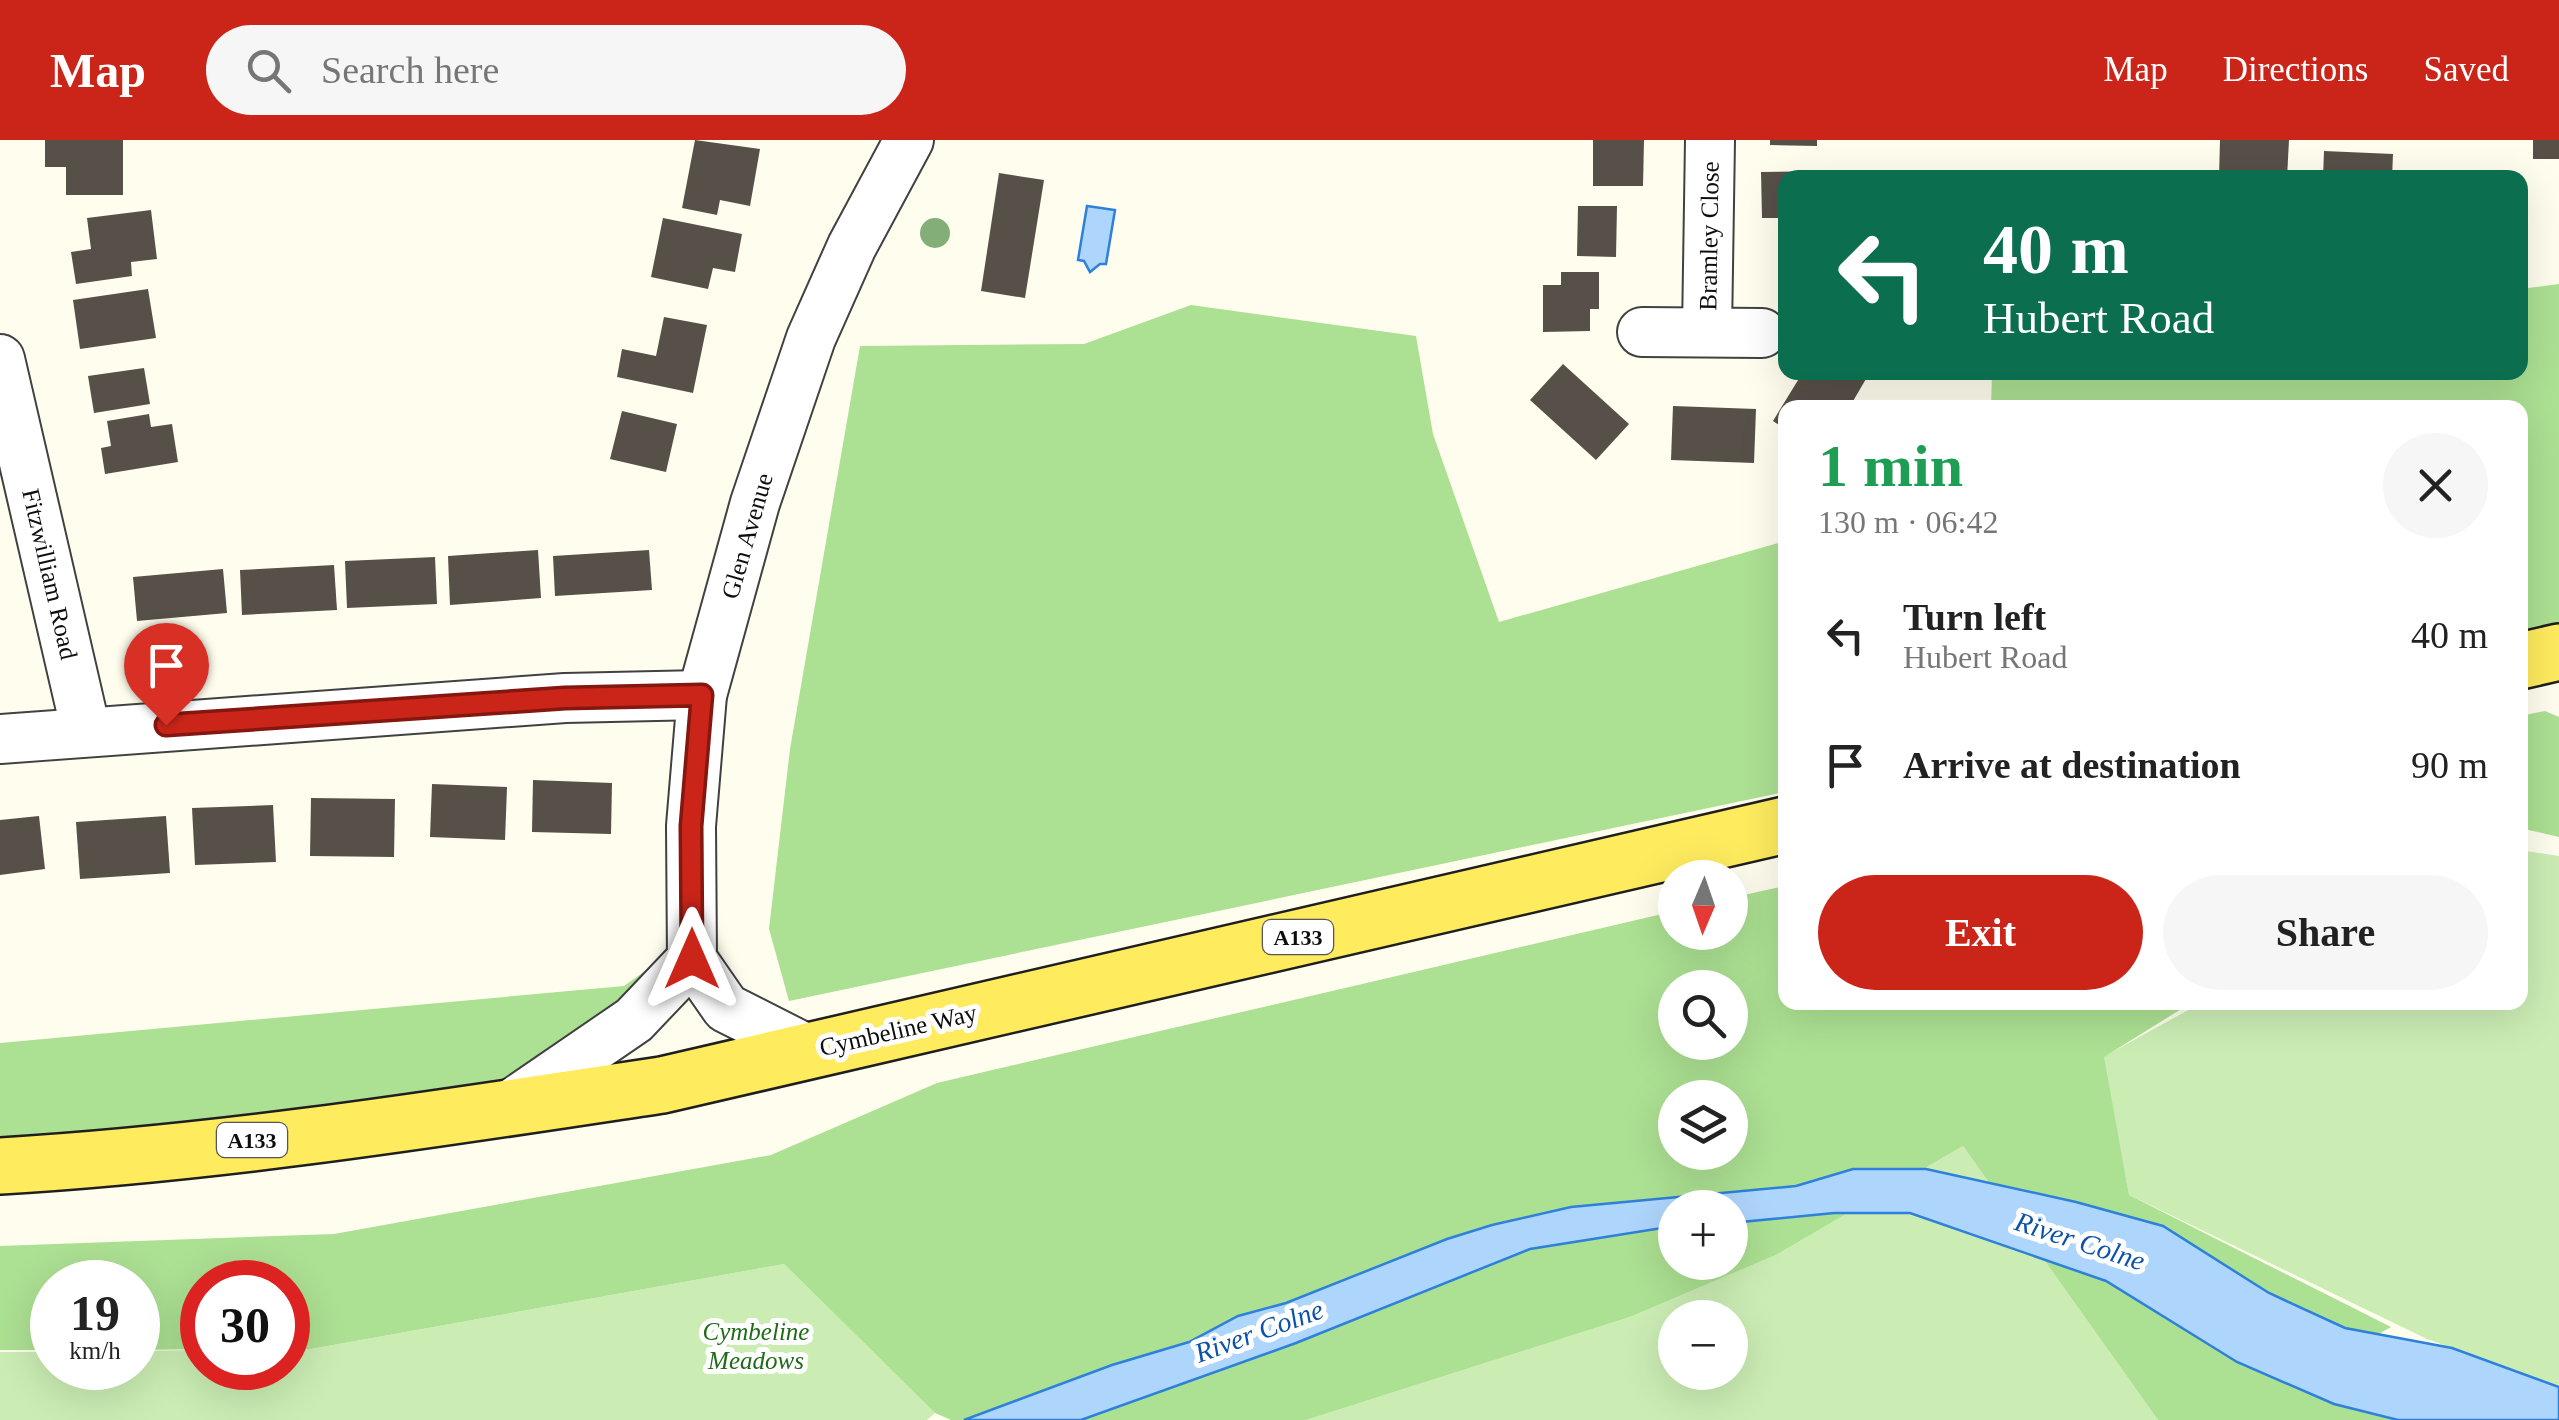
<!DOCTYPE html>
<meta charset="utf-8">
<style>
body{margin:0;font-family:Georgia,serif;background:#f6f6f6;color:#222;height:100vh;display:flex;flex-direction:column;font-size:38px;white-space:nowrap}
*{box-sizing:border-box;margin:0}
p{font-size:32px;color:#767676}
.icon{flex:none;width:55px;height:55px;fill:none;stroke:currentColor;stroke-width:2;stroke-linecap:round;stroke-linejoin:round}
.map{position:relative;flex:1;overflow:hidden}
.panel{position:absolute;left:1778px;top:260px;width:750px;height:610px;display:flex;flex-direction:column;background:#fff;border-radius:20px;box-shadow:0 10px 40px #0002}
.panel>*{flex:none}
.guide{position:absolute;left:1778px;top:30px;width:750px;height:210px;border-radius:20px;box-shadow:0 10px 40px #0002;background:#0b6e4f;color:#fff;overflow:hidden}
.needle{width:65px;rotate:182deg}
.buttons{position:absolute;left:1658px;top:720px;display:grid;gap:20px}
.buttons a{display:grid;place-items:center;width:90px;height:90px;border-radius:50%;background:#fff;box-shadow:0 10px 40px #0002;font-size:50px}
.speed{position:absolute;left:30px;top:1120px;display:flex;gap:20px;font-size:50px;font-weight:700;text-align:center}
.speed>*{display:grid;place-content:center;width:130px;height:130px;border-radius:50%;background:#fff;box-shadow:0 10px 40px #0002;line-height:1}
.speed small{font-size:25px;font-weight:400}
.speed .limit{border:15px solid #d22;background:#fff;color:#111}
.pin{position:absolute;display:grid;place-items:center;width:85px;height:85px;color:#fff;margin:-102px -42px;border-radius:50% 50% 50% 0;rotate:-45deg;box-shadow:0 0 10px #0007}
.pin .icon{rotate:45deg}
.me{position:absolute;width:110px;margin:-55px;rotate:0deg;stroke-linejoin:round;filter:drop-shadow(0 0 8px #0008)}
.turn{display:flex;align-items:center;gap:35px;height:210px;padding:0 40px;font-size:45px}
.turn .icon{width:130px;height:130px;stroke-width:2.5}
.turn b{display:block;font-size:70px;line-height:85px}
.round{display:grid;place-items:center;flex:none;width:105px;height:105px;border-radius:52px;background:#f6f6f6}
.head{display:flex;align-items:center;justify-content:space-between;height:170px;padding:0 40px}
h1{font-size:60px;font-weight:700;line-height:75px;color:#1e9e55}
.button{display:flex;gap:20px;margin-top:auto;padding:20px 40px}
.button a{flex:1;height:115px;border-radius:60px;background:#cb2519;color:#fff;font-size:40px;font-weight:700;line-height:115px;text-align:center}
.button a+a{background:#f6f6f6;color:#222}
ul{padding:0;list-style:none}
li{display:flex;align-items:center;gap:30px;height:130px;padding:0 40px}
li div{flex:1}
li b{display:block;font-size:38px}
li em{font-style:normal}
header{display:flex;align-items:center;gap:60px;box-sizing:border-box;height:140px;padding:0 50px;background:#cb2519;color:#fff}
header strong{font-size:48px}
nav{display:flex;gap:55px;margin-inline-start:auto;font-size:35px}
.search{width:700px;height:90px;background:#f6f6f6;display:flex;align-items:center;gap:25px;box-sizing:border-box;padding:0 35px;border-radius:55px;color:#767676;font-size:38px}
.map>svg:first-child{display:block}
.green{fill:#cbedb4;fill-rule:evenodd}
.forest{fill:#ace092;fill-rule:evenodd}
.water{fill:#aed5fc;stroke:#2e81da;stroke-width:2.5}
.building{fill:#575049}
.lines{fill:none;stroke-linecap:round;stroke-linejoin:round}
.street-casing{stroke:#414141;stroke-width:52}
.primary-casing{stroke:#1f1f1f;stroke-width:60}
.street{stroke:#fff;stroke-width:48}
.primary{stroke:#ffeb5e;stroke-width:55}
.tree{fill:#84ae78}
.route-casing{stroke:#841810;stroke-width:25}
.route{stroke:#cb2519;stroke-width:18}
.labels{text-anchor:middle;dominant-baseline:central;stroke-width:10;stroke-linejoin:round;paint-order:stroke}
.shield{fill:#fff;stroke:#565656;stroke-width:2.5}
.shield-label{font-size:22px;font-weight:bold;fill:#0e0e0e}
.street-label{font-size:25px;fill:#0e0e0e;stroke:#fff}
.park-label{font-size:25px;font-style:italic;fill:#1f6c18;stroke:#fff}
.water-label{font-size:28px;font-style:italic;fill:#0b52ab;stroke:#fff}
</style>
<header>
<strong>Map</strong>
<div class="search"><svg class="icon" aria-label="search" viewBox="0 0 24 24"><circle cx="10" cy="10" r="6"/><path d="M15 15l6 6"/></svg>Search here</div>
<nav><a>Map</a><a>Directions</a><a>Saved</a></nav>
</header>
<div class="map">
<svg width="2559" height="1280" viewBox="0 0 2559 1280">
<rect width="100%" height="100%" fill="#fffeee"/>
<!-- green -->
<g class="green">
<polygon points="2520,710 2559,716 2559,1246 2427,1199 2129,1055 2103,917 2201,863 2520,862"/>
<path d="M1963 1006 2158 1280H1306L1630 1177 1776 1115ZM1675 1178H1730V1232H1675Z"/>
<polygon points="784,1124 935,1273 927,1280 0,1280 0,1212 52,1212 52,1228 138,1228 138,1211 202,1210 202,1228 288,1228 288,1209 311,1209"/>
</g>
<!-- forest -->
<g class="forest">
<polygon points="2559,144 2559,489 2520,497 2520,268 1991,268 1992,233 2520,232 2520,149"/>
<polygon points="1191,165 1416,196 1433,294 1499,482 1785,401 1785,652 789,861 769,789 790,609 860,206 1084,204"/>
<polygon points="2545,571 2559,577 2559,697 2520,688 2520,576"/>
<path d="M1785 746V862L2191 863 2104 917 2129 1055 2391 1187 2291 1243 2334 1264 2398 1280H2158L1963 1006 1776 1115 1630 1177 1306 1280H951L935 1273 784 1124 311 1209H288V1142H202V1209L138 1210V1142H52V1210H0V1106L334 1094 771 1015 937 943 1675 771V792H1730V758ZM1675 848H1730V902H1675ZM1675 958H1730V1012H1675ZM1675 1068H1730V1122H1675Z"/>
<polygon points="684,803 596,888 494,967 0,1017 0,903 624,846"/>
</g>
<!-- water -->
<g class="water">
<polygon points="1087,66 1115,70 1106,124 1100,124 1090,132 1084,121 1078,120"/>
<polygon points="1853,1029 1926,1029 2076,1062 2163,1086 2269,1153 2345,1188 2452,1208 2559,1247 2559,1280 2398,1280 2334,1264 2237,1222 2106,1141 1910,1073 1834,1073 1730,1083 1730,1068 1675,1068 1675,1086 1530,1109 1296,1203 1081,1280 964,1280 1112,1225 1189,1202 1238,1176 1286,1163 1447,1099 1492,1085 1571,1067 1796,1046"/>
</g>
<!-- building -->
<g class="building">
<polygon points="45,0 123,0 123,55 66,55 66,27 45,27"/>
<polygon points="695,0 760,9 750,66 720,60 717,75 682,68"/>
<polygon points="1593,0 1644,0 1643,46 1593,46"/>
<polygon points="1770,0 1817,0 1817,6 1770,5"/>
<polygon points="2220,0 2289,0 2287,38 2219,38"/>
<rect x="2533" y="0" width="26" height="19"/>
<polygon points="2324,11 2393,14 2392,38 2323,38"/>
<polygon points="1821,31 1822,38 1785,38 1785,78 1762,78 1761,32"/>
<polygon points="999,33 1044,40 1025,158 981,151"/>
<polygon points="1578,66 1617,66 1616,117 1577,116"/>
<polygon points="151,70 157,119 131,122 132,136 76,144 71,112 91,109 87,78"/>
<polygon points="663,78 742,94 735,132 713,128 708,149 651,137"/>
<polygon points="1561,132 1599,132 1599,169 1590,169 1590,191 1543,192 1543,145 1561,145"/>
<polygon points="148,149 156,198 80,209 73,160"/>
<polygon points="664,177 707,185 693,253 617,237 622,209 656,216"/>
<polygon points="1563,224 1629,284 1596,320 1530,260"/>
<polygon points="144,228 150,264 94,273 88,236"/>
<polygon points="1803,232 1870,232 1849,268 1785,268 1785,289 1773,281"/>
<polygon points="1673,266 1756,269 1754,323 1671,320"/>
<polygon points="622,271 677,284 666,332 610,319"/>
<polygon points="149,274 151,287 172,284 178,322 105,334 101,308 111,306 107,281"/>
<polygon points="538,410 541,458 450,465 448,416"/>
<polygon points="649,410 652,450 555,456 553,416"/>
<polygon points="435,417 437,464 347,468 345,421"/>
<polygon points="334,425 337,470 242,475 240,430"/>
<polygon points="223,429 227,473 137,481 133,437"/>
<polygon points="533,640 612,643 611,694 532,692"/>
<polygon points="432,644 507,647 505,700 430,697"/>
<polygon points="311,658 395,659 394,717 310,716"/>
<polygon points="273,665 276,722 195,725 192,668"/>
<polygon points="39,676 45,729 0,735 0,680"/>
<polygon points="166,676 170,733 80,739 76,682"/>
</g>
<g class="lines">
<defs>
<g id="street">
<polyline points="1707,191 1710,0"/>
<polyline points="1642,192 1762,193"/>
<polyline points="0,219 86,591"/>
<polyline points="0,599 565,558 702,555"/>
<polyline points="811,911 726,868 692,819 691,686 702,555 755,363 811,198 852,106 909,0"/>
<polyline points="504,969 634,880 692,819"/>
</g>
<g id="primary">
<polyline points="2520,521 2559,512"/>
<path d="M0 1026C221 1013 443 978 662 945L1785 685"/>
</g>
</defs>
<!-- street casing -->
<use href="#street" class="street-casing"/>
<!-- primary casing -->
<use href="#primary" class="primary-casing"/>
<!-- street -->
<use href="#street" class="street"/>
<!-- primary -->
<use href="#primary" class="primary"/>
</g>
<!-- trees -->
<circle class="tree" cx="935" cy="93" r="15"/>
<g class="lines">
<defs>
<polyline id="route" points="166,585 565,558 702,555 691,686 692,819"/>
</defs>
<!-- route casing -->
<use href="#route" class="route-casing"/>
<!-- route -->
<use href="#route" class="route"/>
</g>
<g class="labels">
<!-- shield labels -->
<g class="shield">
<rect x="1263" y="780" width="70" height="34" rx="8"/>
<rect x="217" y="983" width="70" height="34" rx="8"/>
</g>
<g class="shield-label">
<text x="1298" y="797">A133</text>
<text x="252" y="1000">A133</text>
</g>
<!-- street labels -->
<g class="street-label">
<text transform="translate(1709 96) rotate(-89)">Bramley Close</text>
<text transform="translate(747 396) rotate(-74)">Glen Avenue</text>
<text transform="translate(50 434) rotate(77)">Fitzwilliam Road</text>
<text transform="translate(898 890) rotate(-13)">Cymbeline Way</text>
</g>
<!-- park labels -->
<g class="park-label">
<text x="756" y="1191">Cymbeline<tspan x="756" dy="29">Meadows</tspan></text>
</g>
<!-- water labels -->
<g class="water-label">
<text transform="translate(2080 1101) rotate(18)">River Colne</text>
<text transform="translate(1259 1191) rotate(-20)">River Colne</text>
</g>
</g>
</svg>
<div class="buttons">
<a><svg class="needle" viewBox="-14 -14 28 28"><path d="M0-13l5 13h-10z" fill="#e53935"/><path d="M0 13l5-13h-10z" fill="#767676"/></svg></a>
<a><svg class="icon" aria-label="search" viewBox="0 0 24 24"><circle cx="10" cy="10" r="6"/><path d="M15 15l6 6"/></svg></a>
<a><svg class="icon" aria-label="layers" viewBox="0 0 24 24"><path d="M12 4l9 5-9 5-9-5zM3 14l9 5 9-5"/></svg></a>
<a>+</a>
<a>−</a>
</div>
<div class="speed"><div>19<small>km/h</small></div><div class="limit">30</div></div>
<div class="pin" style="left:166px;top:585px;background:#d93025"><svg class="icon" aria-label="arrive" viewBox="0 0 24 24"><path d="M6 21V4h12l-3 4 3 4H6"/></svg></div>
<svg class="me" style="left:692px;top:819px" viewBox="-20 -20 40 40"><path d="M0-17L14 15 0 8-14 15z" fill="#cb2519" stroke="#fff" stroke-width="4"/></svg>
<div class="guide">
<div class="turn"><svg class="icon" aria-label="left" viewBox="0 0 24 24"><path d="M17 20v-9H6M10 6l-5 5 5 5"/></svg><div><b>40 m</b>Hubert Road</div></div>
</div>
<section class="panel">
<div class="head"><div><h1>1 min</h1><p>130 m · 06:42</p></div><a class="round"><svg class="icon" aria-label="close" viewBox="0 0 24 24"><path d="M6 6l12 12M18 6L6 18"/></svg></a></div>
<ul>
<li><svg class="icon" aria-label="left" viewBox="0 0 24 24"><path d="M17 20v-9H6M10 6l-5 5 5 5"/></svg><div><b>Turn left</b><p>Hubert Road</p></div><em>40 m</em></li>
<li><svg class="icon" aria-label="arrive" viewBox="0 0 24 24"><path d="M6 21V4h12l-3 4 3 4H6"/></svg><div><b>Arrive at destination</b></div><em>90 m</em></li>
</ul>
<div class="button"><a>Exit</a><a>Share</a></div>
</section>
</div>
